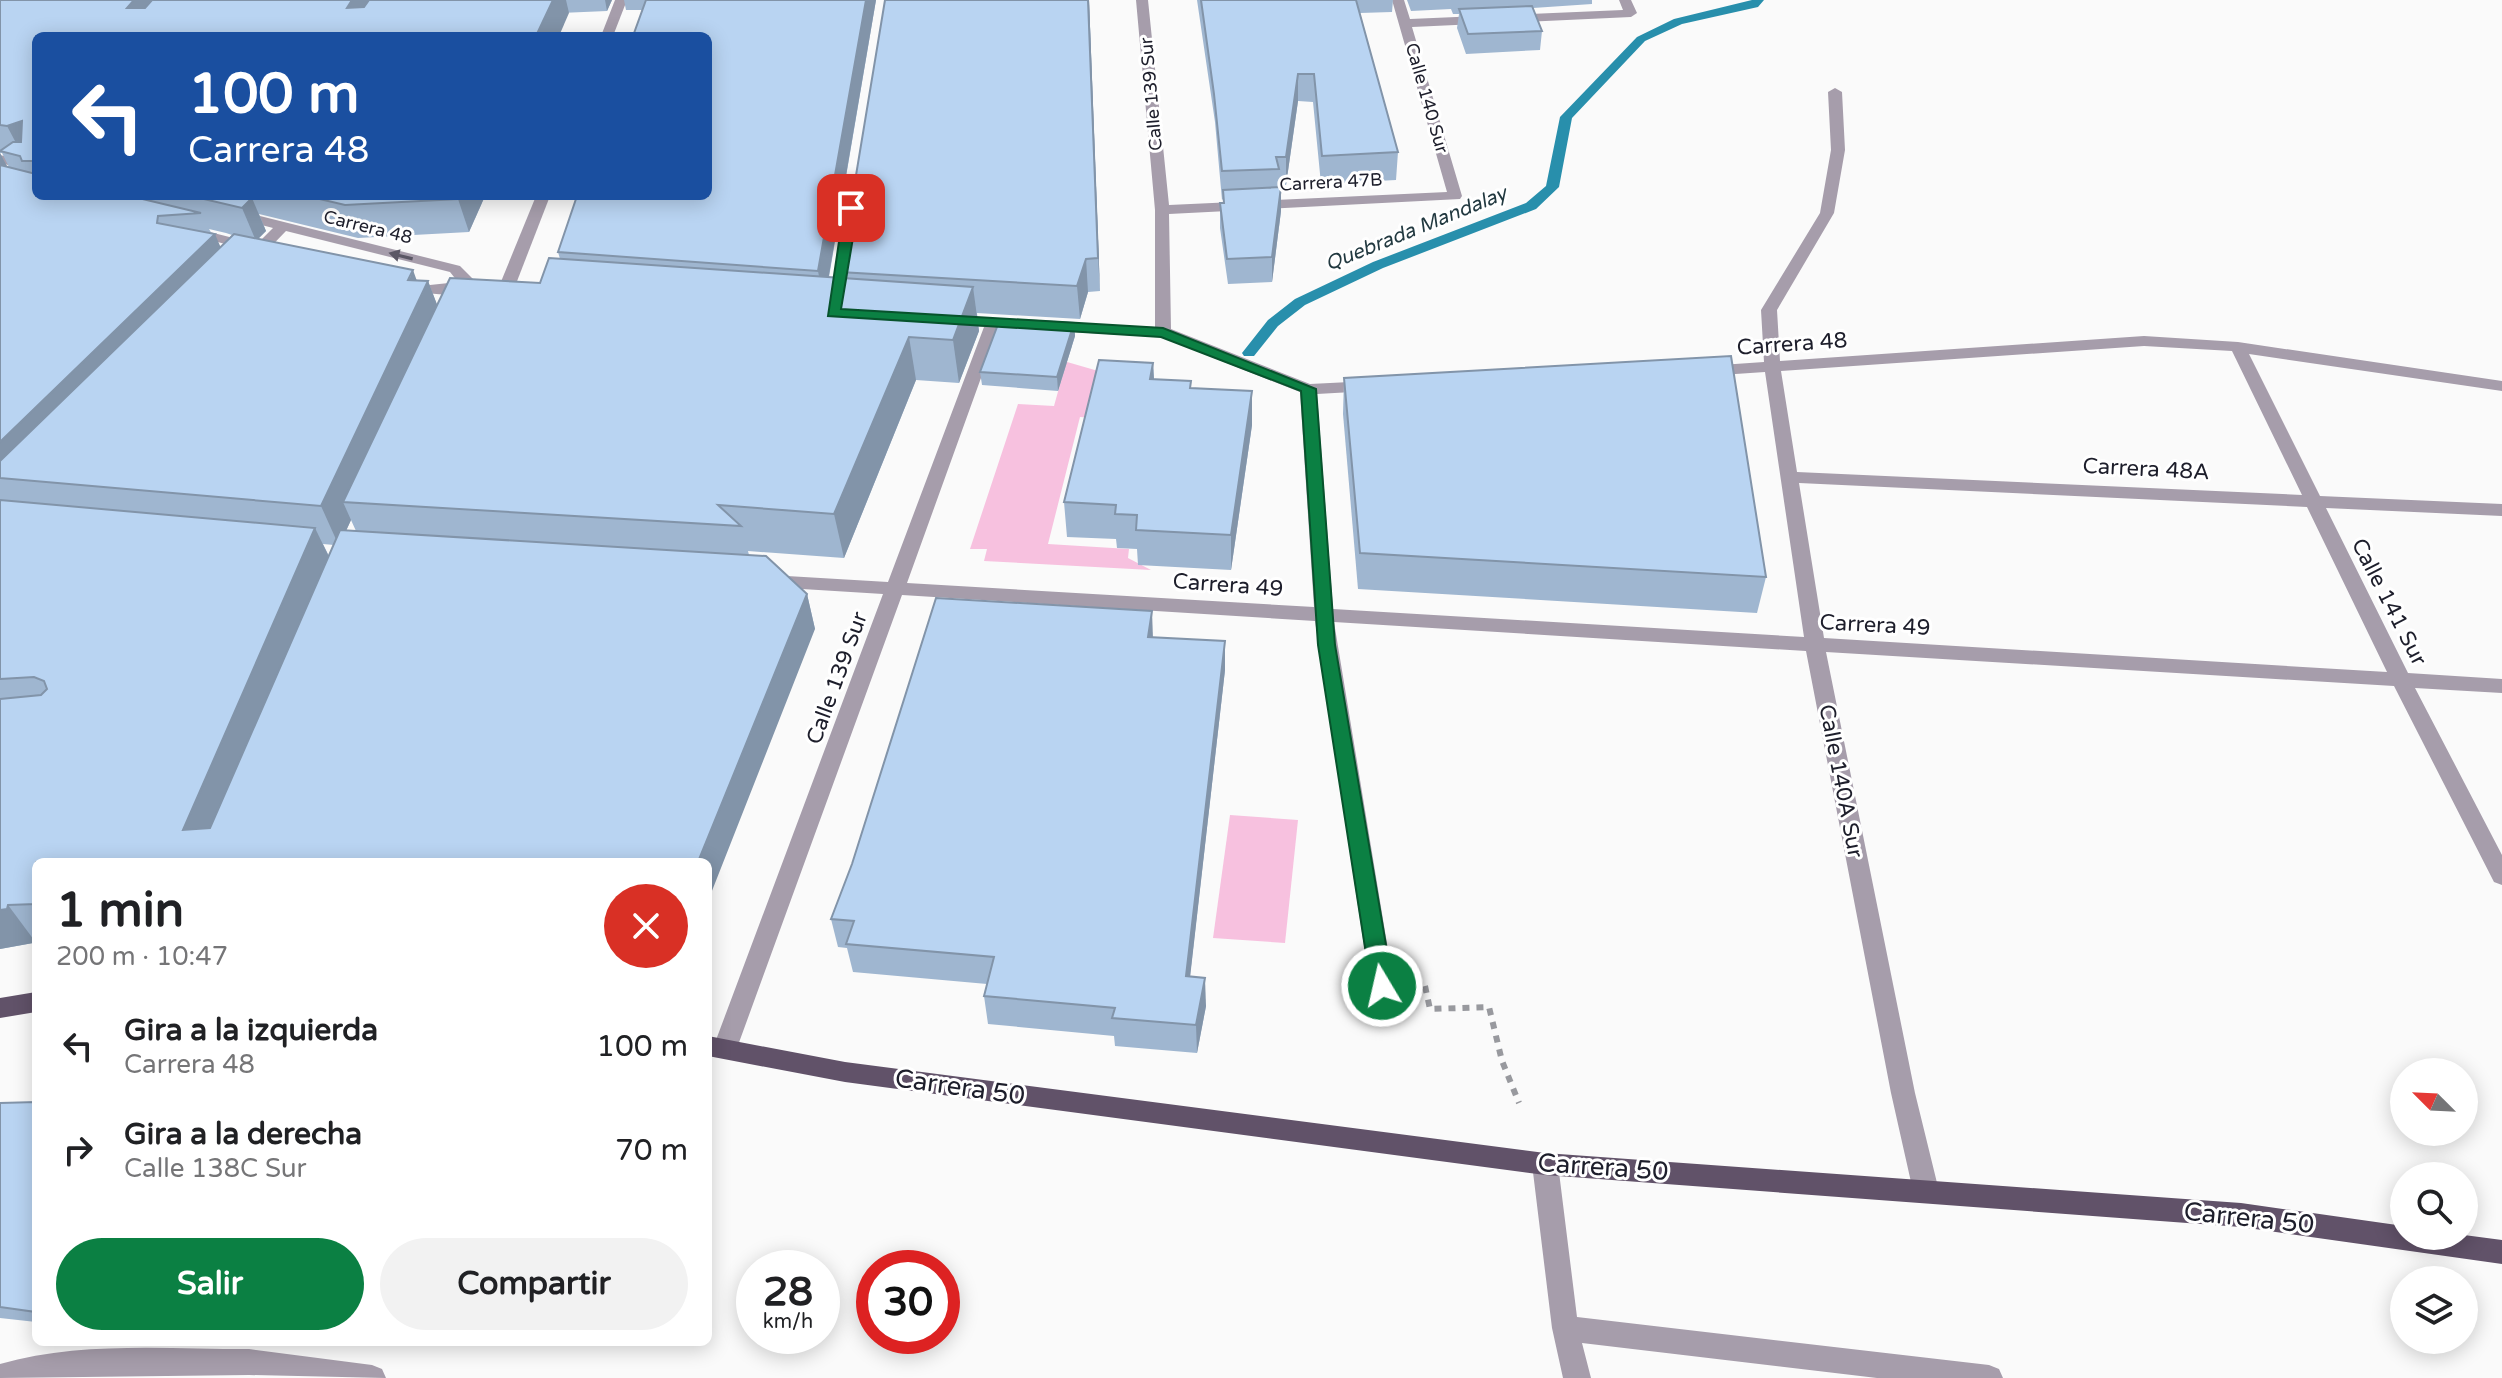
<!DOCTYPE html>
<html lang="es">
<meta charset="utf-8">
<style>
body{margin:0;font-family:"Varela Round",sans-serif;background:#f2f2f2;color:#202124;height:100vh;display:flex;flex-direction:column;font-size:30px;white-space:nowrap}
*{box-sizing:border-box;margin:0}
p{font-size:26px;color:#757577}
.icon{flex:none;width:44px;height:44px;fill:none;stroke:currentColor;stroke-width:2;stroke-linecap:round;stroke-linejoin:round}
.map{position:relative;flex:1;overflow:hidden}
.details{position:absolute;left:32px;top:858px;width:680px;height:488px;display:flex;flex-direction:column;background:#fff;border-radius:12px;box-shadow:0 4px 20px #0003}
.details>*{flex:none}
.top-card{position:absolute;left:32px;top:32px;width:680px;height:168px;border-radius:12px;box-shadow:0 4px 20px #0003;background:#1a4fa0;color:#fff;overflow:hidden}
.needle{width:52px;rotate:294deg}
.buttons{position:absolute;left:2390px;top:1058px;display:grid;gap:16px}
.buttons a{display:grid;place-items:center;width:88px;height:88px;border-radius:50%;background:#fff;box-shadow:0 4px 20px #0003;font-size:40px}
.speed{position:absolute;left:736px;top:1250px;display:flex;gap:16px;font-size:40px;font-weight:700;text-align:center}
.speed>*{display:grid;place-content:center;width:104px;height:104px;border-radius:50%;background:#fff;box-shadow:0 4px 20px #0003;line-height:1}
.speed small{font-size:20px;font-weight:400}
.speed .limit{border:12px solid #d22;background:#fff;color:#111}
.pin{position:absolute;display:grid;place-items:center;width:68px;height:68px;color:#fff;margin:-34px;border-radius:16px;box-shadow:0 4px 12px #0006}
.me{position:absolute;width:88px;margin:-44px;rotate:351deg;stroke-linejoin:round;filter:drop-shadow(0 0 6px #0008)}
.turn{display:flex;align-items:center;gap:28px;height:168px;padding:0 24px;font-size:36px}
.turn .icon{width:104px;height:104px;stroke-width:2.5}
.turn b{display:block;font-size:56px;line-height:68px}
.round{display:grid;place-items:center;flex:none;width:84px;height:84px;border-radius:42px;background:#f2f2f2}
.overview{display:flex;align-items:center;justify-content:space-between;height:136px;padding:0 24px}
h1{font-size:48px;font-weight:700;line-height:60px}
.button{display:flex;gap:16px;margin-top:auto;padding:16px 24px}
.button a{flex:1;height:92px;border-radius:48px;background:#0b8043;color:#fff;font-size:32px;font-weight:700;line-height:92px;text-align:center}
.button a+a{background:#f2f2f2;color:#202124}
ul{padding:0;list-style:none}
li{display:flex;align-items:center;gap:24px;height:104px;padding:0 24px}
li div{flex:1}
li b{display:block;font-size:30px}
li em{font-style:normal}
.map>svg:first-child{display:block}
.green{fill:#f7c1df}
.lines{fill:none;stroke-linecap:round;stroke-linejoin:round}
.stream{fill:#288fac;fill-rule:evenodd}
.path{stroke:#98999e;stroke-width:6;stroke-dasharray:7 7;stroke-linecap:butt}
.minor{fill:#a69dab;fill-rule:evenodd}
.major{fill:#615269;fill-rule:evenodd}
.wall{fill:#9fb6d0;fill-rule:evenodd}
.shaded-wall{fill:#8294a9}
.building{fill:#b9d4f2;stroke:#8294a9;stroke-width:2}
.oneway{fill:#5b5765}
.route{fill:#0b8043;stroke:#07532c;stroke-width:2}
.labels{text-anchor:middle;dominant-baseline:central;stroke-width:6;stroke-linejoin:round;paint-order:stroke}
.far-street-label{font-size:18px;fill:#1d1e2b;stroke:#fff}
.far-water-label{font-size:20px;font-style:italic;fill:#223940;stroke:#fff}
.street-label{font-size:22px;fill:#1d1e2b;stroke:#fff}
.near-street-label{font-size:26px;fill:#1d1e2b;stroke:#fff}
</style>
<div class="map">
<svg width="2502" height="1378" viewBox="0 0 2502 1378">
<rect width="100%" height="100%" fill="#fafafa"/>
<!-- green -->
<g class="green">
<polygon points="1036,353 1157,388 1096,418 1080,417 1048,544 1129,549 1128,558 1151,570 984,561 987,549 970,549 1018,404 1054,406 1064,370"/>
<polygon points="1230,815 1298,820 1285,943 1213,938"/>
</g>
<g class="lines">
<!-- stream -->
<polygon class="stream" points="1752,0 1764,0 1758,7 1682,24 1645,41 1572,118 1559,187 1536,209 1383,268 1305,305 1278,326 1254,356 1244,356 1242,353 1268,320 1295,299 1373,262 1526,203 1546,186 1560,117 1637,37 1674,19"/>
<!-- path -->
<polyline class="path" points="1425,986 1430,1009 1489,1007 1502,1061 1519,1103"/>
<!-- minor -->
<g class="minor">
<polygon points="615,0 627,0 613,36 601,36"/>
<path d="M1136 0H1148L1169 205 1447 192 1392 0H1404L1410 19 1623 10 1619 0H1631L1637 13 1631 17 1412 27 1462 196 1460 199 1169 214 1171 329 1310 384 1370 381 1378 386 1370 391 1317 394 1333 609 1804 637 1765 372 1706 376 1698 371 1706 366 1764 362 1761 310 1820 213 1831 150 1828 92 1835 88 1842 92 1845 150 1834 213 1777 310 1780 361 2144 336 2238 342 2502 381V391L2249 354 2320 496 2502 504V516L2326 508 2408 673 2502 679V693L2415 688 2502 855V885L2494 882 2394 686 1826 652 1915 1093 1939 1191 1935 1199 1926 1202 1917 1199 1913 1191 1891 1093 1806 651 1334 622 1394 986 1390 993 1382 996 1374 993 1370 986 1315 621 902 595 737 1048 733 1055 725 1058 717 1055 713 1048 883 594 770 587 761 581 770 575 888 582 984 327 947 324V318L1155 327V210ZM999 328 1161 337 1300 392 1314 607 907 583ZM2144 346 2232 351 2302 495 1797 472 1781 371ZM1799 483 2307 507 2387 672 1824 638Z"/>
<polygon points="0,155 36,164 36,172 0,163"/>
<polygon points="536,196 550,196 514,289 506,294 500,292 498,289"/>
<path d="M236 210 460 266 479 285C461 300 424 294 402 288V282L430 285 458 282 450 272 286 231 255 263 250 265 242 260 250 251 182 232 190 227 257 244 273 228 231 217 229 214Z"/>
<polygon points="1545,1153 1554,1156 1558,1164 1577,1317 1989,1365 1999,1369 2003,1378 1877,1378 1582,1343 1591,1378 1563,1378 1552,1328 1532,1164 1536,1156"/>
<path d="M249 1349 372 1365 382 1369 386 1378 249 1375 0 1378V1364C79 1341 167 1349 249 1349Z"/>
</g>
<!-- major -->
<g class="major">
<polygon points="36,992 36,1012 0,1018 0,998"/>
<polygon points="708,1036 845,1062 1545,1153 2241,1203 2404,1226 2404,1236 2464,1235 2502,1240 2502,1264 2241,1227 1545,1175 845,1082 708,1056"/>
</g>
</g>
<!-- wall -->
<g class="wall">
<path d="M0 0H612L607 11 36 36V196H485L469 232 358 238 259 214 266 231 258 239 416 280 428 281 437 305 540 283 560 259 558 252 642 10H626L624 0H876L829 277 842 278 840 272 885 0H1089L1100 291 1088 292 1080 319 977 313 979 331 959 383 916 380 844 558 748 551 749 555 807 594 815 629 36 862V940H34L33 943 0 949V153L7 167H9L2 153H0ZM209 229 226 233 232 235 220 247ZM351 520 356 531H346ZM323 544 334 545 329 556Z"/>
<polygon points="1197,0 1393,0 1392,12 1360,13 1398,152 1396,180 1321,184 1313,102 1298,101 1286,185 1278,185 1281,211 1272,282 1228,284 1220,228 1220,203 1223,203 1223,199 1222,200 1215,122"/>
<polygon points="1407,0 1592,0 1592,4 1533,8 1542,31 1540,50 1466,54 1457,28 1459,14 1453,14 1451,9 1411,11"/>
<polygon points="1074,323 1075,336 1058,391 982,385 980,372"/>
<polygon points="1153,363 1154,379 1191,388 1252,425 1231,570 1138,565 1137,549 1117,548 1116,539 1067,537 1064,502"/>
<polygon points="1344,378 1766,577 1757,613 1358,589 1343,414"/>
<polygon points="1153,637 1225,670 1190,976 1206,1006 1197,1053 1115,1046 1114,1036 988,1024 984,996 987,984 853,972 847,948 838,947 831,919"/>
<polygon points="36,1102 36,1322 0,1318 0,1103"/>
</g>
<!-- shaded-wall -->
<g class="shaded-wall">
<polygon points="134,0 172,0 143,36 127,8"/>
<polygon points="352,0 381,0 359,36 347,8"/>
<polygon points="553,0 566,0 569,13 559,36 536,36"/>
<polygon points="605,0 612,0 607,11"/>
<polygon points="866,0 876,0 824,304 818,271"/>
<polygon points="1088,0 1089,0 1100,291 1098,258"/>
<polygon points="1298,74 1298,101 1286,185 1286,157"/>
<polygon points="22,121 24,158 7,126"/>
<polygon points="0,153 8,168 0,175"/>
<polygon points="1281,187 1281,211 1272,282 1272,257"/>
<polygon points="459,196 485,196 469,232 458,199"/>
<polygon points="252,198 266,231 256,241 242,208"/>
<polygon points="215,234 229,267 0,478 0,442"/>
<polygon points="1086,259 1088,292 1080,319 1077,286"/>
<polygon points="413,270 422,295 428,281 443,320 343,502 351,520 339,546 321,506"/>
<polygon points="973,287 979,331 959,383 953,340"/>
<polygon points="1074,323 1075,336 1058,391 1057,377"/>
<polygon points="909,337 916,380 844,558 834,514"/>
<polygon points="1153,363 1155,397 1150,379"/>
<polygon points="1252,391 1252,425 1231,570 1231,535"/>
<polygon points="315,528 332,563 206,862 183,830"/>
<polygon points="807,594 815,629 708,901 708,862 698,862"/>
<polygon points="1152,611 1153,639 1148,637"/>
<polygon points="1225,641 1225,670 1187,1004 1186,976"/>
<polygon points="8,905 34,940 33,943 0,949 0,910"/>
<polygon points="1205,978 1206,1006 1197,1053 1196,1025"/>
</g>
<!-- building -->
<g class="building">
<polygon points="0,0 134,0 127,8 145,8 152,0 352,0 347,8 364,7 369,0 553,0 536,36 36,36 36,161 22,161 20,156 0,151 13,142 21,142 22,121 7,126 0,125"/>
<polygon points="646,0 866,0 818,271 558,252 577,196 708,196 708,36 633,36"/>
<polygon points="885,0 1088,0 1098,258 1086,259 1077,286 840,272"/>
<polygon points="1201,0 1356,0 1398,152 1322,156 1314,74 1298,74 1286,157 1276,157 1279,169 1222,171 1214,94"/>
<polygon points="1532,6 1542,31 1468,34 1459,9"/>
<polygon points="0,165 36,174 36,196 130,196 201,213 158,216 157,223 215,234 0,442"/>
<polygon points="1281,187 1272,257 1227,259 1220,203 1224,203 1223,190"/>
<polygon points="191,196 244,196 252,198 242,208"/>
<polygon points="307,196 459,196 458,199 345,205"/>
<polygon points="234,234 413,270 408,280 428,281 321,506 0,478 0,461"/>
<polygon points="549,258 973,287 953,340 909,337 834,514 718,505 741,526 343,502 450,278 540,283"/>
<polygon points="1000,319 1074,323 1057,377 980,372"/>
<polygon points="1731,356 1766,577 1360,553 1344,378"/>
<polygon points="1099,360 1153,363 1150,379 1191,381 1190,388 1252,391 1231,535 1136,530 1137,515 1115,514 1116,505 1064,502"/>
<polygon points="0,500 315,528 183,830 210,828 340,530 766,556 807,594 698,862 36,862 36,904 8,905 7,909 0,910 0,699 41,695 47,689 44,681 34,677 0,679"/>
<polygon points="936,598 1152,611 1148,637 1225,641 1186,976 1205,978 1196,1025 1112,1018 1115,1008 984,996 994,957 846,944 854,921 831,919 852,864"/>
<polygon points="36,1102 36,1312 0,1307 0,1103"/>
</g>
<!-- one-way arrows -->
<defs><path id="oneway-solid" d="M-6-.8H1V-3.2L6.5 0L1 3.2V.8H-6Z" transform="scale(2)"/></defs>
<use class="oneway" href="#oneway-solid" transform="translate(401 256) rotate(-166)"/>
<!-- route -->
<polygon class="route" points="851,204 858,208 841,309 1163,328 1316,389 1335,645 1393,986 1389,992 1375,992 1371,986 1318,645 1301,391 1161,337 828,316 844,208"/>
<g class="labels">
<!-- far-street labels -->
<g class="far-street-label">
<text transform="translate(1151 94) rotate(-95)">Calle 139 Sur</text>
<text transform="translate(1427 98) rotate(74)">Calle 140 Sur</text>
<text transform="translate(1331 182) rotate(-3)">Carrera 47B</text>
<text transform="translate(368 227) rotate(14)">Carrera 48</text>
</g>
<!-- far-water labels -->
<g class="far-water-label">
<text transform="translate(1416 229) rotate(-22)">Quebrada Mandalay</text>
</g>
<!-- street labels -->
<g class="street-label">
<text transform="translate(1792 344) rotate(-4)">Carrera 48</text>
<text transform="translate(2146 469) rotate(3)">Carrera 48A</text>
<text transform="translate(1228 585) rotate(4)">Carrera 49</text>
<text transform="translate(2389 602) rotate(63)">Calle 141 Sur</text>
<text transform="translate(1875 625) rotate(3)">Carrera 49</text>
<text transform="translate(837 678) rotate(-70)">Calle 139 Sur</text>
<text transform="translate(1841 781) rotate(79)">Calle 140A Sur</text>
</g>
<!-- near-street labels -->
<g class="near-street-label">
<text transform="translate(960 1087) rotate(8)">Carrera 50</text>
<text transform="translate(1603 1167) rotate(4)">Carrera 50</text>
<text transform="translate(2249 1218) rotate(6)">Carrera 50</text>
</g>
</g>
</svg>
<div class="buttons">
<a><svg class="needle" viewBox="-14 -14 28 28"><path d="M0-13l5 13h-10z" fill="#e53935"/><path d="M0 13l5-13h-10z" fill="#757577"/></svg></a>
<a><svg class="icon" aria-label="search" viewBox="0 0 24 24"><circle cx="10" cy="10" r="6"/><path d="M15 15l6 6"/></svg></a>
<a><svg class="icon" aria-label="layers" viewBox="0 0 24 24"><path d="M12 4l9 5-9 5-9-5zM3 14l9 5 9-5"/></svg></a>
</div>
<div class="speed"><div>28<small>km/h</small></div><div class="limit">30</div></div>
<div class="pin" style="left:851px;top:208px;background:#d93025"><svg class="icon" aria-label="arrive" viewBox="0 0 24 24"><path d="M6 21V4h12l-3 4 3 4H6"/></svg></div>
<svg class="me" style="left:1382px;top:986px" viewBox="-20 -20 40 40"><circle r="17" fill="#0b8043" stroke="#fff" stroke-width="3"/><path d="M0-11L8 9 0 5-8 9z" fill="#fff"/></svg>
<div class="top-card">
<div class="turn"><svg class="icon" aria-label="left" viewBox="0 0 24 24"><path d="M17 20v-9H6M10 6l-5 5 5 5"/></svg><div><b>100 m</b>Carrera 48</div></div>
</div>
<section class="details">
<div class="overview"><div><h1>1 min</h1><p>200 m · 10:47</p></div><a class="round" style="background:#d93025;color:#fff"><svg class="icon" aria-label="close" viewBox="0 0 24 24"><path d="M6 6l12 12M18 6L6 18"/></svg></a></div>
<ul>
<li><svg class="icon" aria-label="left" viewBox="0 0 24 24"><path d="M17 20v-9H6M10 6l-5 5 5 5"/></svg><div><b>Gira a la izquierda</b><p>Carrera 48</p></div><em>100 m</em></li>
<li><svg class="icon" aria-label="right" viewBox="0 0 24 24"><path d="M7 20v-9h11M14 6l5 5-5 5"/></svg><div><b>Gira a la derecha</b><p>Calle 138C Sur</p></div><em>70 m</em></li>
</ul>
<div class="button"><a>Salir</a><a>Compartir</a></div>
</section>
</div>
